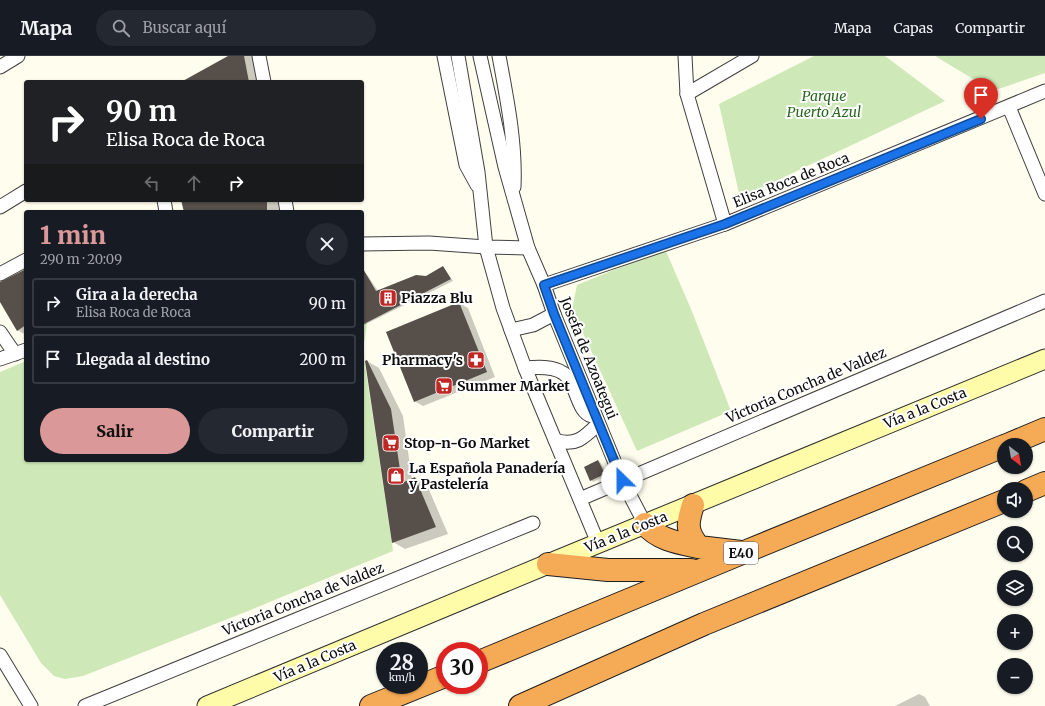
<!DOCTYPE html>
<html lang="es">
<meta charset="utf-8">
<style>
body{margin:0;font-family:Merriweather,serif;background:#242831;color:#f1f3f6;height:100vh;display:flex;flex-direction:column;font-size:15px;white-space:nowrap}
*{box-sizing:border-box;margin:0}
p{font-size:13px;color:#9ea1a6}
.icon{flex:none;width:22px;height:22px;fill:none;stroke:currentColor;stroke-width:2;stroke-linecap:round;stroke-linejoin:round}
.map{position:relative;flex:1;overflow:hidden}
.panel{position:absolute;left:24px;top:154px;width:340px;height:252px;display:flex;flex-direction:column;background:#171b24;border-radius:4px;box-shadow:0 1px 3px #0004}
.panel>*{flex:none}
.banner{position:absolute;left:24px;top:24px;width:340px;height:122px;border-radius:4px;box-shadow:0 1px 3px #0004;background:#202124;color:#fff;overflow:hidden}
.needle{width:26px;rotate:149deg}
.tools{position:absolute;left:997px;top:382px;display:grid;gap:8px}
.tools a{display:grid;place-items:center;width:36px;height:36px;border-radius:50%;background:#171b24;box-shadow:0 1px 3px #0004;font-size:20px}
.speed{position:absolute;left:376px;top:586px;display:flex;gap:8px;font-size:20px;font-weight:700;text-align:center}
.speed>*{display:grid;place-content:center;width:52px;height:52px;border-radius:50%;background:#171b24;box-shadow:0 1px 3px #0004;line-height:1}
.speed small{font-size:10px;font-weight:400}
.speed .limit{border:6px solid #d22;background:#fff;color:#111}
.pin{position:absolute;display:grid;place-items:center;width:34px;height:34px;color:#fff;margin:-41px -17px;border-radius:50% 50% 50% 0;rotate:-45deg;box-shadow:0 0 4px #0007}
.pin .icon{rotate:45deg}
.me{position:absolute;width:44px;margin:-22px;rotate:337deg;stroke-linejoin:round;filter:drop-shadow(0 0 3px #0008)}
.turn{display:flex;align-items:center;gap:14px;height:84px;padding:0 16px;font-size:18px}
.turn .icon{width:52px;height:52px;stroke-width:2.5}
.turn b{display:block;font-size:28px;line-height:34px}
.lanes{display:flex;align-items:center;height:38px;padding:0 16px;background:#0003;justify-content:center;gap:20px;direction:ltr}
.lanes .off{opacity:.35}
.round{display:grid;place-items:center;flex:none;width:42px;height:42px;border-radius:21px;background:#242831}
.overview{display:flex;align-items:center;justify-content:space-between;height:68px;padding:0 16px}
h1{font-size:24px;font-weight:800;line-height:30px;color:#da9898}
.action{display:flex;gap:8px;margin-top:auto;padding:8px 16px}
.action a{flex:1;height:46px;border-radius:24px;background:#da9898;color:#111;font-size:16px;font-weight:800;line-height:46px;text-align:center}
.action a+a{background:#242831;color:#f1f3f6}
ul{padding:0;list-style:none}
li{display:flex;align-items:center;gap:12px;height:50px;margin:0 8px 6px;padding:0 8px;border:2px solid #363941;border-radius:4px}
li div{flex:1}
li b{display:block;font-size:15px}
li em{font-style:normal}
header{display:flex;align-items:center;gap:24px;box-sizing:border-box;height:56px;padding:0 20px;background:#171b24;border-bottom:1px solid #363941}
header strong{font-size:19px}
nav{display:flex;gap:22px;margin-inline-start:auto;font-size:14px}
.search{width:280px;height:36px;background:#242831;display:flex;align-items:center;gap:10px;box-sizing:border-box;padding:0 14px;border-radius:22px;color:#9ea1a6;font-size:15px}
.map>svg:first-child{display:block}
.green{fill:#cee9b7}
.shadow{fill:#0003}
.building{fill:#564f4a}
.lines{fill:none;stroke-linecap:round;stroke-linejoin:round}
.street-casing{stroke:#404040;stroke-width:15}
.secondary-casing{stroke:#2f2f2f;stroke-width:21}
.highway-casing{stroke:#1e1e1e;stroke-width:24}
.street{stroke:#fff;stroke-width:13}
.secondary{stroke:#fffca9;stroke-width:19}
.highway{stroke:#f5aa56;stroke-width:22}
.route-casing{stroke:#114b97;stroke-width:10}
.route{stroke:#1a73e8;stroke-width:7}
.labels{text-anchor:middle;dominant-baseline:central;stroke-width:4;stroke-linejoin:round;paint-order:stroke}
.shield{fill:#fff;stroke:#565656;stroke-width:1}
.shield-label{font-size:13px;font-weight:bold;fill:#0d0d0d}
.park-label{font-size:14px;font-style:italic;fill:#27661d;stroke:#fff}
.street-label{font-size:14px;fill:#0d0d0d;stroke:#fff}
.poi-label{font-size:14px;font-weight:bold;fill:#0d0d0d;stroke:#fff;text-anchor:start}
</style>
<header>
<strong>Mapa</strong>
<div class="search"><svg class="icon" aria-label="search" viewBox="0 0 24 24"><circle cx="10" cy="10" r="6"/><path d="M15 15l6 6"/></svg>Buscar aquí</div>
<nav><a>Mapa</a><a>Capas</a><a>Compartir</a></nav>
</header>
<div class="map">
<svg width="1045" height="650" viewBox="0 0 1045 650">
<rect width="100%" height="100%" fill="#fffdee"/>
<!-- green -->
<g class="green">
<polygon points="814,0 885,0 945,45 740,142 719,48"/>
<polygon points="935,0 1045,0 1045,17 993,35"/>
<polygon points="665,193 691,253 731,355 637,395 572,253 577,229"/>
<polygon points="362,254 367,267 363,295 393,495 243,557 83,620 65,623 54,620 41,607 0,539 0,316 26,305 26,404 362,404"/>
</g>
<!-- shadow -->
<g class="shadow">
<polygon points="230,0 255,0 260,26 183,26"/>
<polygon points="182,144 278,144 279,156 185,156"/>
<polygon points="443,211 445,213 453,225 362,270 362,219 366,218 368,220 378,235 426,221"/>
<polygon points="26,214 26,279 17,274 0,244 0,227"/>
<polygon points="459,247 468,252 495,321 423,350 414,345"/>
<polygon points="367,305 379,312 403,360 412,424 415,422 427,429 448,478 405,493 393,486"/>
<polygon points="598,405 601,407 607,419 593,426 591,424"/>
<polygon points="919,638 925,641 930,650 895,650"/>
</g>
<!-- building -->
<g class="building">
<polygon points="228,0 244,0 249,26 181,26"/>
<polygon points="181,144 267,144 267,156 184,156"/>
<polygon points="443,210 451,223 362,269 362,211 376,235 416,219 426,220"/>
<polygon points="26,213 26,269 17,275 0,246 0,226"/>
<polygon points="459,246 487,316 414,346 386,276"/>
<polygon points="367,304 391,353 402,427 415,421 436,471 392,487 365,305"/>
<polygon points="598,404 605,418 590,425 584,411"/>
</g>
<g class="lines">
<defs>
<g id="street">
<polyline points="259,0 264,26"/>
<polyline points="444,0 466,109 477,129"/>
<polyline points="458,0 478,116 486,191 503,252 525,312 598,487"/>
<polyline points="480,0 505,111 528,192 544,229 554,258 622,424 645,468"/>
<path d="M499 0C507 43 516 87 514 131"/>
<polyline points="685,0 687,38 725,168"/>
<polyline points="0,11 18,0"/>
<polyline points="687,38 752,0"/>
<polyline points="1009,51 1045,138"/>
<polyline points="164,144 166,156"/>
<polyline points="285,144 287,156"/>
<polyline points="0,151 26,135"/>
<polyline points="362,188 429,187 486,191 528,192"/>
<polyline points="0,218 26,204"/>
<polyline points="544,229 725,168 1045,35"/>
<polyline points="511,274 533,269 554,258"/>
<polyline points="0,276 15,298"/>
<polyline points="0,303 26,294"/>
<path d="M525 312C537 311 553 310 563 317 577 325 576 356 592 360"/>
<path d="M555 384C575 391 584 382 598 368"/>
<polyline points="580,443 1045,245"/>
<polyline points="0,599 31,650"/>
<polyline points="85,650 533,467"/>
</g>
<polyline id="secondary" points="207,650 548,508 1045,303"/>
<g id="highway">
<polyline points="1007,389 1045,373"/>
<polyline points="1026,435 1045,427"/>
<path d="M693 449C687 467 686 476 699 491L741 496"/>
<path d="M645 468C658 484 679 487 699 491"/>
<polyline points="548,508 608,514 691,514"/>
<polyline points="479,606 742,497 1004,390"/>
<polyline points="371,650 445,620"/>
<polyline points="520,650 704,568 1004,445"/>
</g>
</defs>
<!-- street casing -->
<use href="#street" class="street-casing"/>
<!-- secondary casing -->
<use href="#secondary" class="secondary-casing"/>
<!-- highway casing -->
<use href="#highway" class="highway-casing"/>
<!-- street -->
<use href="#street" class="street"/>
<!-- secondary -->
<use href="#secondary" class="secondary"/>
<!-- highway -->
<use href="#highway" class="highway"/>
</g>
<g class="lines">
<defs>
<polyline id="route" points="622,424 554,258 544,229 725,168 981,63"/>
</defs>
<!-- route casing -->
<use href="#route" class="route-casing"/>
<!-- route -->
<use href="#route" class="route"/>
</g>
<!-- icons -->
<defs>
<symbol id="building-square" viewBox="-11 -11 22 22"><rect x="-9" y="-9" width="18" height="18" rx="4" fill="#bf2824" stroke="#fff"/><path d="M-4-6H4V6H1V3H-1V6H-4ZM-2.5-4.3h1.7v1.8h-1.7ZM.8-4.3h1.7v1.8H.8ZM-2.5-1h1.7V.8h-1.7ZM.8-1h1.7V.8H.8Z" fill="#fff"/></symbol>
<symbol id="pharmacy-square" viewBox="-11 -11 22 22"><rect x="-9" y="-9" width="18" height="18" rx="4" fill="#bf2824" stroke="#fff"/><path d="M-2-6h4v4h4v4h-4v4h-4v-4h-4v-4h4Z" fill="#fff"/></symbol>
<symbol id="supermarket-square" viewBox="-11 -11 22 22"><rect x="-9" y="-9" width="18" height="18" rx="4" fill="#bf2824" stroke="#fff"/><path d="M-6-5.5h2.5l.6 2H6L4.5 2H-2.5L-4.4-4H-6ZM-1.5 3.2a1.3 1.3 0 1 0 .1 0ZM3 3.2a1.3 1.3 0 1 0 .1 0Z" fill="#fff"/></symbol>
<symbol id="shop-square" viewBox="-11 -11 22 22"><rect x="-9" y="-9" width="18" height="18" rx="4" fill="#bf2824" stroke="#fff"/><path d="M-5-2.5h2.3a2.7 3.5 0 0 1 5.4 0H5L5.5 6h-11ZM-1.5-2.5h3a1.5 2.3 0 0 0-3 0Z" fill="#fff"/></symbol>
</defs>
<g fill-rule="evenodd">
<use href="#building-square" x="378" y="232" width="20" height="20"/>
<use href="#pharmacy-square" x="466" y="294" width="20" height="20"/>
<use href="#supermarket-square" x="434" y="320" width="20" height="20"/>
<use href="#supermarket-square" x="381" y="377" width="20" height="20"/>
<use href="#shop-square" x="386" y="410" width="20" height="20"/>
</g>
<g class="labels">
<!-- shield labels -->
<rect class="shield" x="724" y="486" width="34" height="22" rx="3"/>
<g class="shield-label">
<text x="741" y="497">E40</text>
</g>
<!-- park labels -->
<g class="park-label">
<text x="824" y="40">Parque<tspan x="824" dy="16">Puerto Azul</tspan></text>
</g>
<!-- street labels -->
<g class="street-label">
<text transform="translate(791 124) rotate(-22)">Elisa Roca de Roca</text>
<text transform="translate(589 302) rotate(68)">Josefa de Azoategui</text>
<text transform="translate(806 329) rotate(-23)">Victoria Concha de Valdez</text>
<text transform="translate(925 352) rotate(-22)">Vía a la Costa</text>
<text transform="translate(626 476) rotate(-22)">Vía a la Costa</text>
<text transform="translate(303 543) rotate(-22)">Victoria Concha de Valdez</text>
<text transform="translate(315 605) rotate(-23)">Vía a la Costa</text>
</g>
<!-- poi labels -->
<g class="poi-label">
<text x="401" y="242">Piazza Blu</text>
<text x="463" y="304" text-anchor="end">Pharmacy's</text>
<text x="457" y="330">Summer Market</text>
<text x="404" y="387">Stop-n-Go Market</text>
<text x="409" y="412">La Española Panadería<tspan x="409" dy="16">y Pastelería</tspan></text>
</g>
</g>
</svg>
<div class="tools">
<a><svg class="needle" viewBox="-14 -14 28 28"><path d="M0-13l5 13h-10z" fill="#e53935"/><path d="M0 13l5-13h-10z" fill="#9ea1a6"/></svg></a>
<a><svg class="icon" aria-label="sound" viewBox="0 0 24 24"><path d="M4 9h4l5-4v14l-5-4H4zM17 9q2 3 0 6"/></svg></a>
<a><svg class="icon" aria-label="search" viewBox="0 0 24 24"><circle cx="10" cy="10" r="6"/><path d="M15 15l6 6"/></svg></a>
<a><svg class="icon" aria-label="layers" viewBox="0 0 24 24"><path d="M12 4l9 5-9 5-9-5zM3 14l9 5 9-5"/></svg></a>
<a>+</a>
<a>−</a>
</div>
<div class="speed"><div>28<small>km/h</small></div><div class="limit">30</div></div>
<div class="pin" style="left:981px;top:63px;background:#d93025"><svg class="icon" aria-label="arrive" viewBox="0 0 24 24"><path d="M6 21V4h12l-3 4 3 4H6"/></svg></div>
<svg class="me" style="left:622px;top:424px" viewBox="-20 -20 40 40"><circle r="19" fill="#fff"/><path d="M0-13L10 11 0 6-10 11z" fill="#1a73e8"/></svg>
<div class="banner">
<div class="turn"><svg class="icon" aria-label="right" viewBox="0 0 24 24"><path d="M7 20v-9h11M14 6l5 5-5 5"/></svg><div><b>90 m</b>Elisa Roca de Roca</div></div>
<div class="lanes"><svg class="icon off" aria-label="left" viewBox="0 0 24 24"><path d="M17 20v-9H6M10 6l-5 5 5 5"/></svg><svg class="icon off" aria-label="ahead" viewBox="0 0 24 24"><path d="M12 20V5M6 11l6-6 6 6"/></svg><svg class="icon" aria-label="right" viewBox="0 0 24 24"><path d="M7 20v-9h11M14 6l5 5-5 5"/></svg></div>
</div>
<section class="panel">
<div class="overview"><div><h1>1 min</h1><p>290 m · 20:09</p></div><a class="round"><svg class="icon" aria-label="close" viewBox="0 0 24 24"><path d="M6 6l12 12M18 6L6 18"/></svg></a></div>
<ul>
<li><svg class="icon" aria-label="right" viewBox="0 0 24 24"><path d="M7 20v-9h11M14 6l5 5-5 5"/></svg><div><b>Gira a la derecha</b><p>Elisa Roca de Roca</p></div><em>90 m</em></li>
<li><svg class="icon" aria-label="arrive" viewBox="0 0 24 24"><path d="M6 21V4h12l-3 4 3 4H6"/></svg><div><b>Llegada al destino</b></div><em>200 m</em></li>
</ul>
<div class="action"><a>Salir</a><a>Compartir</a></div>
</section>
</div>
